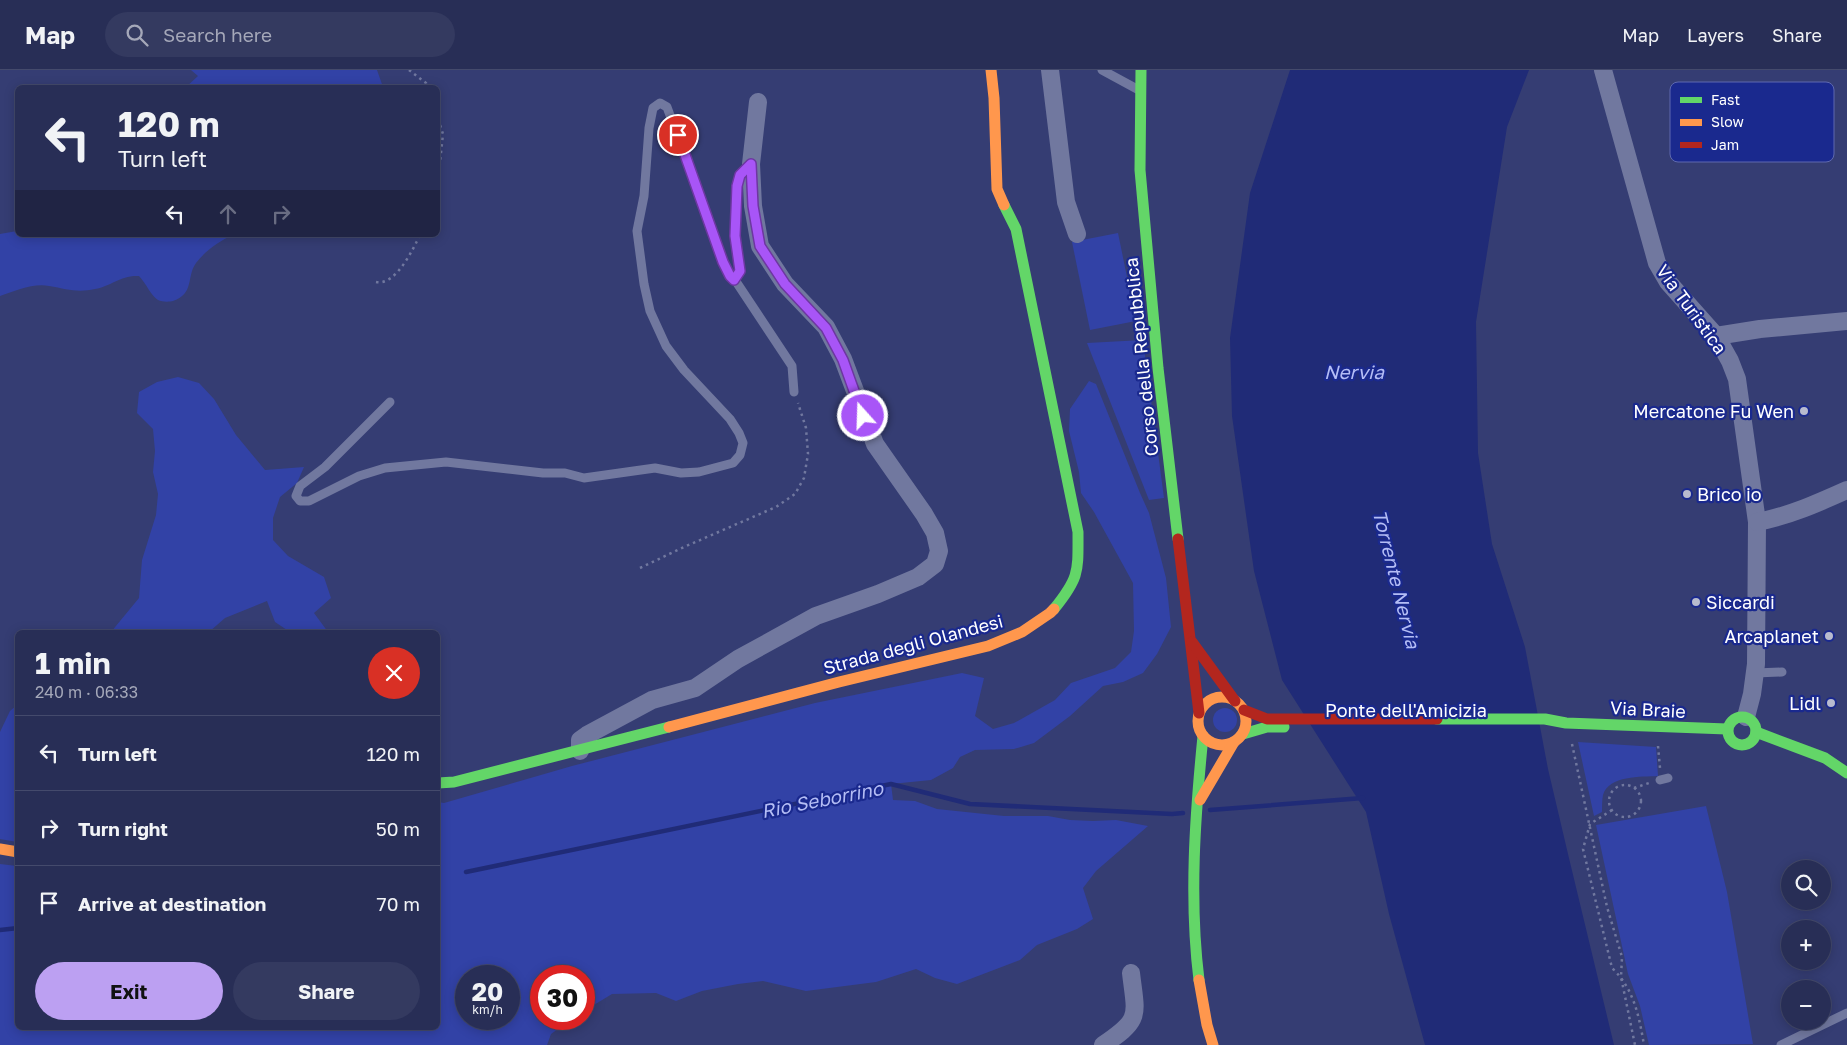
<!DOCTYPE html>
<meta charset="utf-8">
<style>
body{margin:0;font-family:"Golos Text",sans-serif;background:#343a60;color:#f1f3f6;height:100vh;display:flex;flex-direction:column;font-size:19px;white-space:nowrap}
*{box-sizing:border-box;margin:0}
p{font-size:16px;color:#a5a8b9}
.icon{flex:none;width:28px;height:28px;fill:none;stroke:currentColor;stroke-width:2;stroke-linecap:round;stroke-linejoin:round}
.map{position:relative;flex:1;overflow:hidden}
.panel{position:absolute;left:15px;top:560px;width:425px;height:400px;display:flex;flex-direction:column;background:#282e56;border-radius:8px;box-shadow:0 2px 12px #0003,0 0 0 1px #444a6c}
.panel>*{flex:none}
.hud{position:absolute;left:15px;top:15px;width:425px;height:152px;border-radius:8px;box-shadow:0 2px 12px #0003,0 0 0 1px #444a6c;background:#282e56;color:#f1f3f6;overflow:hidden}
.buttons{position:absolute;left:1781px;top:790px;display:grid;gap:10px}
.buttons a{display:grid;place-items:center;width:50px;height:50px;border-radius:50%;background:#282e56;box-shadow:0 2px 12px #0003,0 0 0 1px #444a6c;font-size:25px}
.speed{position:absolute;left:455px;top:895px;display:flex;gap:10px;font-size:25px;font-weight:700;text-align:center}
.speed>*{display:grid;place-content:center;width:65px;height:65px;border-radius:50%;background:#282e56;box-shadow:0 2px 12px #0003,0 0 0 1px #444a6c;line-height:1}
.speed small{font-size:12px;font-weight:400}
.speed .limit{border:8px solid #d22;background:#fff;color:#111}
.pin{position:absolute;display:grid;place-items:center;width:42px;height:42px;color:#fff;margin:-21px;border:2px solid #fff;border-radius:50%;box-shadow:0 1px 5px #0007}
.me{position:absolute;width:55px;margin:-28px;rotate:340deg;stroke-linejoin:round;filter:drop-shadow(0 0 4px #0008)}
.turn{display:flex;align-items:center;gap:18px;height:105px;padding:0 20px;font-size:22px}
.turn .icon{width:65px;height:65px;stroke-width:2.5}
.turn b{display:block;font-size:35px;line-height:42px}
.lanes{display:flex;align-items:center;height:48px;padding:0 20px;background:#0003;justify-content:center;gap:25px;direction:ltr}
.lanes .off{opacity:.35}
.round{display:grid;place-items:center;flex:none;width:52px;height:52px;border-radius:26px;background:#343a60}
.head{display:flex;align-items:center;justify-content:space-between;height:85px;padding:0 20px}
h1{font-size:30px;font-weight:700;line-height:38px}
.cta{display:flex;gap:10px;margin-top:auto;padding:10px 20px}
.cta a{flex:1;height:58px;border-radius:30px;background:#bca0f2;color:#111;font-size:20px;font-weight:700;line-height:58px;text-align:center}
.cta a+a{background:#343a60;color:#f1f3f6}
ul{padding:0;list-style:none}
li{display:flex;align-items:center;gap:15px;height:75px;padding:0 20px;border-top:1px solid #444a6c}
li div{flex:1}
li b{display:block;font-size:19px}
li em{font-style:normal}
header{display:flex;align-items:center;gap:30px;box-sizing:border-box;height:70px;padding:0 25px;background:#282e56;border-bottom:1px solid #444a6c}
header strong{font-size:24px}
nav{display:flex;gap:28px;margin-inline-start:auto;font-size:18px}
.search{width:350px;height:45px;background:#343a60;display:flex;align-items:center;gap:12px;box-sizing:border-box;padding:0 18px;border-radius:28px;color:#a5a8b9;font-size:19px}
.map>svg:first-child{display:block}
.green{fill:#3242a6;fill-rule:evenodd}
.water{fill:#202b77}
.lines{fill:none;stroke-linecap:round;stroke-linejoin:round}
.stream{stroke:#202b77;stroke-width:4.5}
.path{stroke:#71789f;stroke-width:2.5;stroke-dasharray:2.5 4;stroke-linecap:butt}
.lane{stroke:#71789f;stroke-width:9}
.street{stroke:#71789f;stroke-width:18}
.fast{stroke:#63d668;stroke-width:11}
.slow{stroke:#ff974d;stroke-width:11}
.jam{stroke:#b3261e;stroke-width:11}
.route-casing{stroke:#6d37a1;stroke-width:12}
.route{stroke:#a855f7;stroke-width:9}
.poi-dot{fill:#b8bbce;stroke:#1a298e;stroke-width:2}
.labels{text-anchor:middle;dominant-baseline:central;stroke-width:4.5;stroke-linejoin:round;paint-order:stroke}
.street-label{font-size:18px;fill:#fff;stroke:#1a298e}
.poi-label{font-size:18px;fill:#fff;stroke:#1a298e;text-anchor:end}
.water-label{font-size:19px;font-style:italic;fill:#b4bdf5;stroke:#1a298e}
.key{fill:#1a298e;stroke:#5f69b0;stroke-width:1}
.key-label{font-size:14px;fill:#fff}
</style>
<header>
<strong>Map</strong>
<div class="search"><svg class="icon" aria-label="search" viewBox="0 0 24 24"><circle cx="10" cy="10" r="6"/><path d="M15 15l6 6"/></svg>Search here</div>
<nav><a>Map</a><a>Layers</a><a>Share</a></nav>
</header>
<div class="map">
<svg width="1847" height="975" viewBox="0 0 1847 975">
<rect width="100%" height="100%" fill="#353d73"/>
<!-- green -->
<g class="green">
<polygon points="191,0 377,0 383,17 186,17 198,6"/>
<path d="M17 161 18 165H233C219 171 205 181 196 193 186 207 195 223 173 231 169 232 162 232 158 230 151 226 146 213 139 206 120 205 112 216 95 219 77 223 67 219 49 216 33 213 15 221 0 226V164Z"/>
<polygon points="1118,163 1136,251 1090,260 1072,172"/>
<polygon points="1143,270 1164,428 1149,430 1087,273"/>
<polygon points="178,307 199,313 214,329 236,365 265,400 304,397 297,413 280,427 273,448 273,470 288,486 324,507 331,528 314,543 328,562 290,562 275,552 267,531 225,548 209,562 111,562 139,528 142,490 156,445 158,424 153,402 155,381 153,359 137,343 139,322 157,312"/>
<path d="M1089 311 1096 314 1140 423 1149 443 1166 508 1171 557 1157 584 1143 603 1123 612 1103 616 1070 646 1034 673 1014 679 975 680 960 687 953 698 931 710 891 714 893 730 915 731 937 739 1004 746H1048L1070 750 1093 751 1116 750 1148 756 1096 801 1083 818 1093 849 1077 859 1037 875 1020 890 957 914 935 908 916 899 876 912 806 921 763 911 738 914 702 921 676 931 656 923 612 924 584 941V906H541V949H572L551 964 547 975H0V794L17 796 18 958H438V732L444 733 572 696 815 633 962 603 984 608 975 646 993 659 1014 653 1055 630 1071 613 1115 598 1131 582 1134 561 1133 513 1094 442 1081 423 1079 402 1069 361 1070 339ZM466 906H509V949H466Z"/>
<polygon points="17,635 17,772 0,769 0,662 10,641"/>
<circle cx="1225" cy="650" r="12"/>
<path d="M1578 672 1656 677 1658 706C1641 707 1609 705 1603 725 1602 730 1602 737 1602 742L1594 746Z"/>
<polygon points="1706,736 1727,822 1753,974 1649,975 1640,936 1628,904 1596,755"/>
</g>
<!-- water -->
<polygon class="water" points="1290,0 1529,0 1507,57 1476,252 1478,383 1492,474 1525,577 1548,699 1568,784 1614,975 1425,975 1389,844 1366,742 1282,610 1254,501 1232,346 1230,268 1250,123"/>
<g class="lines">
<!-- stream -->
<g class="stream">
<polyline points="1210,740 1363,728"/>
<polyline points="466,802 891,714 970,734 1172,744 1183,743"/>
<polyline points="0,860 18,858"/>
</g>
<!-- path -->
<g class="path">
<polyline points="409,0 426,13 427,18"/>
<polyline points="438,49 443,64 438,111"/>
<path d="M376 212C396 216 413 179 420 165"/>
<polyline points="640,498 684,477 776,437 795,424 804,408 808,384 806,358 798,333"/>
<polyline points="1572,674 1607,837 1622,887 1621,907 1635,975"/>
<polyline points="1658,676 1660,698"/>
<circle cx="1625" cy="731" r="16"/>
<polyline points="1634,718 1649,713"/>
<path d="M1612 740 1590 754 1583 779 1612 898C1634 919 1639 946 1644 975"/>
</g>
<!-- lane -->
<g class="lane">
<polyline points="1102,0 1137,19"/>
<polyline points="735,210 792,296 794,322"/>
<polyline points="390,332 325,397 300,416 296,426 300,431 309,431 359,406 385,398 446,392 543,403 565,403 584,408 655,398 681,403 699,402 733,393 740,385 743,373 739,363 730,349 684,300 666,276 650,241 644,214 637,161 644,126 649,58 653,38 660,33 667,37 723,192 730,207 735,210 740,201 735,167 737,116 740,105 751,94"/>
<polyline points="1755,603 1782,602"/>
<polyline points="1660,710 1668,708"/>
<polyline points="1781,975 1847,943"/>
</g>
<!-- street -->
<g class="street">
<polyline points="1050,0 1066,132 1077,164"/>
<polyline points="1603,0 1657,193 1668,212 1716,266 1730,291 1737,309 1757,452 1756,594 1752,624 1746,647"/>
<polyline points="1716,266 1760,259 1847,251"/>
<path d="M1757 452C1789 446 1818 433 1847 420"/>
<polyline points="580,681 580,670 587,665 652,630 695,618 738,589 816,546 878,524 918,507 935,494 939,481 935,463 924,444 875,374 843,289 826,257 785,214 760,176 753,136 751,94 758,32"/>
<path d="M1103 975C1142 949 1136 946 1131 903"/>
</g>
<!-- fast -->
<g class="fast">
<polyline points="1141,0 1140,100 1158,298 1178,469"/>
<path d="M1004 135 1016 159 1078 462C1078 501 1080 507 1054 539"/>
<circle cx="1742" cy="661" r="14"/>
<polyline points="1437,649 1545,649 1566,653 1727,659"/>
<polyline points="1756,662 1825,688 1847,703"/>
<polyline points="1243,664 1267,657 1284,657"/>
<polyline points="438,713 454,712 669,657"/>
<path d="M1199 910C1189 829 1195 747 1203 666"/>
</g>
<!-- slow -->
<g class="slow">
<polyline points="991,0 994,28 997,119 1004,135"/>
<circle cx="1222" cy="651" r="24"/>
<polyline points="669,657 839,612 988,576 1022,562 1050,543 1054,539"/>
<polyline points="1200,730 1234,672"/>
<polyline points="0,779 18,782"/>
<polyline points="1199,910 1207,955 1213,975"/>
</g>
<!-- jam -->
<g class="jam">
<polyline points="1178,469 1199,643"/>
<polyline points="1192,572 1235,631"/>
<polyline points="1244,640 1267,649 1437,649"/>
</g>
</g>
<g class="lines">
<defs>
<polyline id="route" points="678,65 723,192 730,206 734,210 740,201 735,166 737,116 740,105 751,94 753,136 760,176 785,214 826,258 843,290 863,346"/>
</defs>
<!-- route casing -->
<use href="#route" class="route-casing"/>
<!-- route -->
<use href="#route" class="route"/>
</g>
<!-- markers -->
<g class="poi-dot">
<circle cx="1804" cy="341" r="5"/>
<circle cx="1687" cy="424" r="5"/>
<circle cx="1696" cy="532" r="5"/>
<circle cx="1829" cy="566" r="5"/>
<circle cx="1831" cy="633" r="5"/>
</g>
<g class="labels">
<!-- street labels -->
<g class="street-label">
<text transform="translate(1692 239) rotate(54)">Via Turistica</text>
<text transform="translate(1141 287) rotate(-96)">Corso della Repubblica</text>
<text transform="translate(913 574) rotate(-15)">Strada degli Olandesi</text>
<text transform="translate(1648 639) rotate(3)">Via Braie</text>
<text x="1406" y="640">Ponte dell'Amicizia</text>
</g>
<!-- poi labels -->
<g class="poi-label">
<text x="1794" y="341">Mercatone Fu Wen</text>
<text x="1697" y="424" text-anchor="start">Brico io</text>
<text x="1706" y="532" text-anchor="start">Siccardi</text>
<text x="1819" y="566">Arcaplanet</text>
<text x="1821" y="633">Lidl</text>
</g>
<!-- water labels -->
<g class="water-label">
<text x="1354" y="301">Nervia</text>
<text transform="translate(1397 509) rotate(76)">Torrente Nervia</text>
<text transform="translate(822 729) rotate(-11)">Rio Seborrino</text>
</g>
</g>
<!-- legend -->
<rect x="1670" y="12" width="164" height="80" rx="8" class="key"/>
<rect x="1680" y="27" width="22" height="6" fill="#63d668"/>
<rect x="1680" y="49" width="22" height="7" fill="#ff974d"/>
<rect x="1680" y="72" width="22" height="6" fill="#b3261e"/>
<g class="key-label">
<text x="1711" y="35">Fast</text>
<text x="1711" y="57">Slow</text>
<text x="1711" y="80">Jam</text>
</g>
</svg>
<div class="buttons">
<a><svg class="icon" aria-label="search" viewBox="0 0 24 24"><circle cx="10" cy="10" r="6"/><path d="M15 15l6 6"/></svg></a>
<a>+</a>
<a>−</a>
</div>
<div class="speed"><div>20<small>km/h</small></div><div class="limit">30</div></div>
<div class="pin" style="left:678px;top:65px;background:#d93025"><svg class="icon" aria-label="arrive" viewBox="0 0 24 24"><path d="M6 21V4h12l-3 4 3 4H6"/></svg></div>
<svg class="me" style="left:863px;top:346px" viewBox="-20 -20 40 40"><circle r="17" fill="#a855f7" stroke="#fff" stroke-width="3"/><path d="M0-11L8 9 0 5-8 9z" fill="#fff"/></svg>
<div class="hud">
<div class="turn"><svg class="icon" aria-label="left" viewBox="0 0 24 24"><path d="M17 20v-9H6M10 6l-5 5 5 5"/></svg><div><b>120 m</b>Turn left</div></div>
<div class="lanes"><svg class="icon" aria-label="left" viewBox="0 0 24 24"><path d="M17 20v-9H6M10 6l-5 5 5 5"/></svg><svg class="icon off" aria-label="ahead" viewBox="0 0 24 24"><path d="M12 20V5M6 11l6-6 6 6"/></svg><svg class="icon off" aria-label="right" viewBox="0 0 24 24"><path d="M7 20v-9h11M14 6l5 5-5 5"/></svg></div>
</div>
<section class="panel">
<div class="head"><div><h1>1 min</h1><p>240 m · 06:33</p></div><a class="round" style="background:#d93025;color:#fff"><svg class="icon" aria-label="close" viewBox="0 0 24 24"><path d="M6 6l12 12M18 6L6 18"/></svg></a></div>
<ul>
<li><svg class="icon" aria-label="left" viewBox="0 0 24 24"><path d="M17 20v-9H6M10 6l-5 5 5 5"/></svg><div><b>Turn left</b></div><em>120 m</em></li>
<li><svg class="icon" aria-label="right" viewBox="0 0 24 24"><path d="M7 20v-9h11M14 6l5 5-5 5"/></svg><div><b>Turn right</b></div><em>50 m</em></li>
<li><svg class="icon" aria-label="arrive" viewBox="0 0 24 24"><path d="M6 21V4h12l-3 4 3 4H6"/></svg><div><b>Arrive at destination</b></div><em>70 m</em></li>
</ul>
<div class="cta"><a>Exit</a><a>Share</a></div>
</section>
</div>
